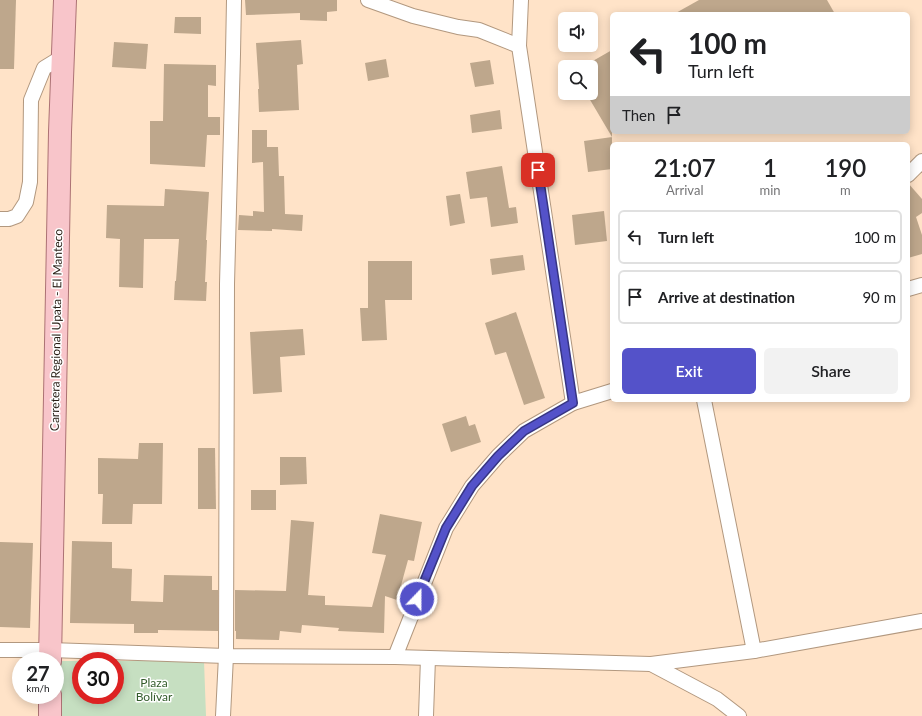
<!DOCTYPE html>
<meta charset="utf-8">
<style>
body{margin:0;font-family:Lato,sans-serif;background:#f2f2f2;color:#202124;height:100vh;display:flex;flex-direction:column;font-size:15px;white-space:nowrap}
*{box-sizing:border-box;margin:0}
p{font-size:13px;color:#757577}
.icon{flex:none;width:22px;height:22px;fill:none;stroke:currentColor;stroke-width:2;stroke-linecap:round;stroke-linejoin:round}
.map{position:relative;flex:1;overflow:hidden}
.side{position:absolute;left:610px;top:142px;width:300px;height:260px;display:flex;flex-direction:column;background:#fff;border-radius:6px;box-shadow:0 2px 10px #0003}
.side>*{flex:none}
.hud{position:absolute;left:610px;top:12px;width:300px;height:122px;border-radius:6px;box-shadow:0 2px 10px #0003;background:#fff;color:#202124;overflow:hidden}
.tools{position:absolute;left:558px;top:12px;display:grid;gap:8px}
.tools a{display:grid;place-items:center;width:40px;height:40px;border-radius:6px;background:#fff;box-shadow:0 2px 10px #0003;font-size:20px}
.speed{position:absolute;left:12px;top:652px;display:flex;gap:8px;font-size:20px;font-weight:700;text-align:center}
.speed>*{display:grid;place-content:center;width:52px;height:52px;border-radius:50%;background:#fff;box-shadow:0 2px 10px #0003;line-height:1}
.speed small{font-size:10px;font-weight:400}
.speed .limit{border:6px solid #d22;background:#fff;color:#111}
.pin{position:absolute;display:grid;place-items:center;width:34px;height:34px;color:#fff;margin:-17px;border-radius:8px;box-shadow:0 2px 6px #0006}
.me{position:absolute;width:44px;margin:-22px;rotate:22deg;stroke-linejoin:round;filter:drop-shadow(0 0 3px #0008)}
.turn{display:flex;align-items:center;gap:14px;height:84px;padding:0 12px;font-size:18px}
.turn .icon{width:52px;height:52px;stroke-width:2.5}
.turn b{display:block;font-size:28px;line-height:34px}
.then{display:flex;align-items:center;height:38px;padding:0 12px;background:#0003;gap:8px;font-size:15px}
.eta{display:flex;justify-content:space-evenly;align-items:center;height:68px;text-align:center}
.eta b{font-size:24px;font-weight:600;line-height:28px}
.cta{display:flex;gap:8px;margin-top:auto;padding:8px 12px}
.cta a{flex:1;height:46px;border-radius:6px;background:#5452c9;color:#fff;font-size:16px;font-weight:600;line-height:46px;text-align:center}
.cta a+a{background:#f2f2f2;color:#202124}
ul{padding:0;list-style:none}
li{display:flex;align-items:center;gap:12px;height:54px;margin:0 8px 6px;padding:0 4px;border:2px solid #e0e0e0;border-radius:6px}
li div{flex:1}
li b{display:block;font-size:15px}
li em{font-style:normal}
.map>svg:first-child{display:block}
.green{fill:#c6dfc1}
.building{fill:#bea78c}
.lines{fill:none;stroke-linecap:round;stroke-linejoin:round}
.street-casing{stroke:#b2987f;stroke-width:16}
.primary-casing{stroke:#ac7274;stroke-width:24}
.street{stroke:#fff;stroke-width:14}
.primary{stroke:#f8c5ca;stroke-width:22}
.route-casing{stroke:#373583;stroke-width:10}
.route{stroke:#5452c9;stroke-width:7}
.labels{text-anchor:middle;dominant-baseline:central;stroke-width:3;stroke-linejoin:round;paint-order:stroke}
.street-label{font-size:12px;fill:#291f16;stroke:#fff}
.park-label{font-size:12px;fill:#345c2c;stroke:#fff}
</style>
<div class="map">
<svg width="922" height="716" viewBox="0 0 922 716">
<rect width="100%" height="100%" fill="#ffe3c8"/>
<!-- green -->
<polygon class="green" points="57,661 81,661 81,695 115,695 115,661 204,661 206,716 57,716"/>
<!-- building -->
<g class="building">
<polygon points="0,0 16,0 14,69 0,69"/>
<polygon points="245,0 337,0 337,11 327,12 327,21 300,20 300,13 246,15"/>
<polygon points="699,0 827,0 835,14 674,14"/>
<polygon points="175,17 201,17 201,34 174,33"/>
<polygon points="301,40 303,64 297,65 299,110 259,112 258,89 259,89 256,43"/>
<polygon points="114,42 148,44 146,69 112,67"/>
<polygon points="612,50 612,169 588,172 584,141 612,137 586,93 591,93 591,62"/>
<polygon points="386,59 389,77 368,81 365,63"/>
<polygon points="490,60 494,84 475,87 470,63"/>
<polygon points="164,64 216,65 216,86 208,85 208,117 220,117 220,135 207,135 205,167 150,164 150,121 163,121"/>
<polygon points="500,110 502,129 472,133 470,115"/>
<polygon points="252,130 267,130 267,147 278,147 279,176 284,176 285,214 303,215 302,231 272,229 272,231 238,230 239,215 253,216 253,211 264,212 263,162 252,163"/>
<polygon points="502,166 509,208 516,207 518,223 491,227 487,197 470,199 466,172"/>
<polygon points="908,183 922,199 922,213 916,217 922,235 922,254 908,258"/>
<polygon points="165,189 209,192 206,240 207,240 205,282 207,282 206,301 174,300 175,281 176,281 179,239 144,239 143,288 119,287 120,239 106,238 107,205 164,206"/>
<polygon points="460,194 465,223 450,226 446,196"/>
<polygon points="604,211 607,241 575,245 572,215"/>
<polygon points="523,255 525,270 492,275 490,259"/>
<polygon points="368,261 412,261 412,300 385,300 387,340 362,341 360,308 368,308"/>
<polygon points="516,312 545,398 524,405 506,352 495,355 485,323"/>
<polygon points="303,329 305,355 280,357 282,392 253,394 250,332"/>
<polygon points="466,416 469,426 475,424 481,442 451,452 442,424"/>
<polygon points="139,443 163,443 162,504 133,504 132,524 102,524 103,494 98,494 98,458 138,459"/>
<polygon points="198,448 215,448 216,509 198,509"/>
<polygon points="280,457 306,457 307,484 280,485"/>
<rect x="251" y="490" width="25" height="20"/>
<polygon points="380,514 422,522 414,561 408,560 397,600 385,596 384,633 338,631 339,628 302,625 301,633 280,631 279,640 236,639 236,631 235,631 235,590 286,591 291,520 314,522 308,595 325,596 325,605 372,607 386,555 372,553"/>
<polygon points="72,541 112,542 112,568 132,569 131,601 163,602 164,575 212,576 212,590 218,590 218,631 158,630 158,633 134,633 134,624 70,623"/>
<polygon points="0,542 33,543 30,628 0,627"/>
</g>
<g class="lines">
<defs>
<g id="street">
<polyline points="368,0 413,16 458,27 479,30 519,46"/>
<polyline points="521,0 519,46 573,403"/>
<polyline points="908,175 922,161"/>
<polyline points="0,219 9,219 17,216 26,202 30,182 31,100 44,68 62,57"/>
<polyline points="908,289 922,285"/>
<polyline points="704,400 754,651"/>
<polyline points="0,650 50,650 226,656 395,657 651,664 754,651 922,621"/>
<polyline points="395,657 446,528 472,486 498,456 524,431 573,403 612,391"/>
<polyline points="651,664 717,699 739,716"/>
<polyline points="223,716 226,656 227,284 233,54 234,0"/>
<polyline points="426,716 428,658"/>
</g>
<g id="primary">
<polyline points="50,661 60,132 65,0"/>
<polyline points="50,695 50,716"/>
</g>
</defs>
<!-- street casing -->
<use href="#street" class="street-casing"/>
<!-- primary casing -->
<use href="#primary" class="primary-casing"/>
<!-- street -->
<use href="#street" class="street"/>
<!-- primary -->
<use href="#primary" class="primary"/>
</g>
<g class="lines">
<defs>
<polyline id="route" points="417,599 446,528 472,486 498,456 524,431 573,403 538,170"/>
</defs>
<!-- route casing -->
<use href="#route" class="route-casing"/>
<!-- route -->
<use href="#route" class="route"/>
</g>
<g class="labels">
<!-- street labels -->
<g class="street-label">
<text transform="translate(56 330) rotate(-89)">Carretera Regional Upata - El Manteco</text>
</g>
<!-- park labels -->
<g class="park-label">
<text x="154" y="682">Plaza<tspan x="154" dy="14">Bolívar</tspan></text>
</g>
</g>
</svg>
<div class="tools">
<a><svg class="icon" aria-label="sound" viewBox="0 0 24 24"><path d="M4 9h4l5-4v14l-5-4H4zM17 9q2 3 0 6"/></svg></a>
<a><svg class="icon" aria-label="search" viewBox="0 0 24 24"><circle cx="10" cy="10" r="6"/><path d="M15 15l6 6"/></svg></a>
</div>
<div class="speed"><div>27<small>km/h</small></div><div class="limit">30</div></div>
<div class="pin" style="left:538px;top:170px;background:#d93025"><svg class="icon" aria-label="arrive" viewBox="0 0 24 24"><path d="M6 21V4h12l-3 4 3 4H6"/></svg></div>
<svg class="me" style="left:417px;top:599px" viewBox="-20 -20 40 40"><circle r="17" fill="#5452c9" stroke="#fff" stroke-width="3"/><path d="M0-11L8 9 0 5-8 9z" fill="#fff"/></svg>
<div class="hud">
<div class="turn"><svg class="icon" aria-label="left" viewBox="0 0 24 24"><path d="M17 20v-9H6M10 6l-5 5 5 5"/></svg><div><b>100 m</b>Turn left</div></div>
<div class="then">Then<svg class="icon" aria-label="arrive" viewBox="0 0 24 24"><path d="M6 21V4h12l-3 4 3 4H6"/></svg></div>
</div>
<section class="side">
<div class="eta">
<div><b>21:07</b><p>Arrival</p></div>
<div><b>1</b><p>min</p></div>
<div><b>190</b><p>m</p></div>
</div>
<ul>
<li><svg class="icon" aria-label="left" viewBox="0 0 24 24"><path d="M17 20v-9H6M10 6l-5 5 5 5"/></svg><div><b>Turn left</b></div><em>100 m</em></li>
<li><svg class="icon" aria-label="arrive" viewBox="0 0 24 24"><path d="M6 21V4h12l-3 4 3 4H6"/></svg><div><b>Arrive at destination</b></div><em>90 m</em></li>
</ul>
<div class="cta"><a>Exit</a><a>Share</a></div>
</section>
</div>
